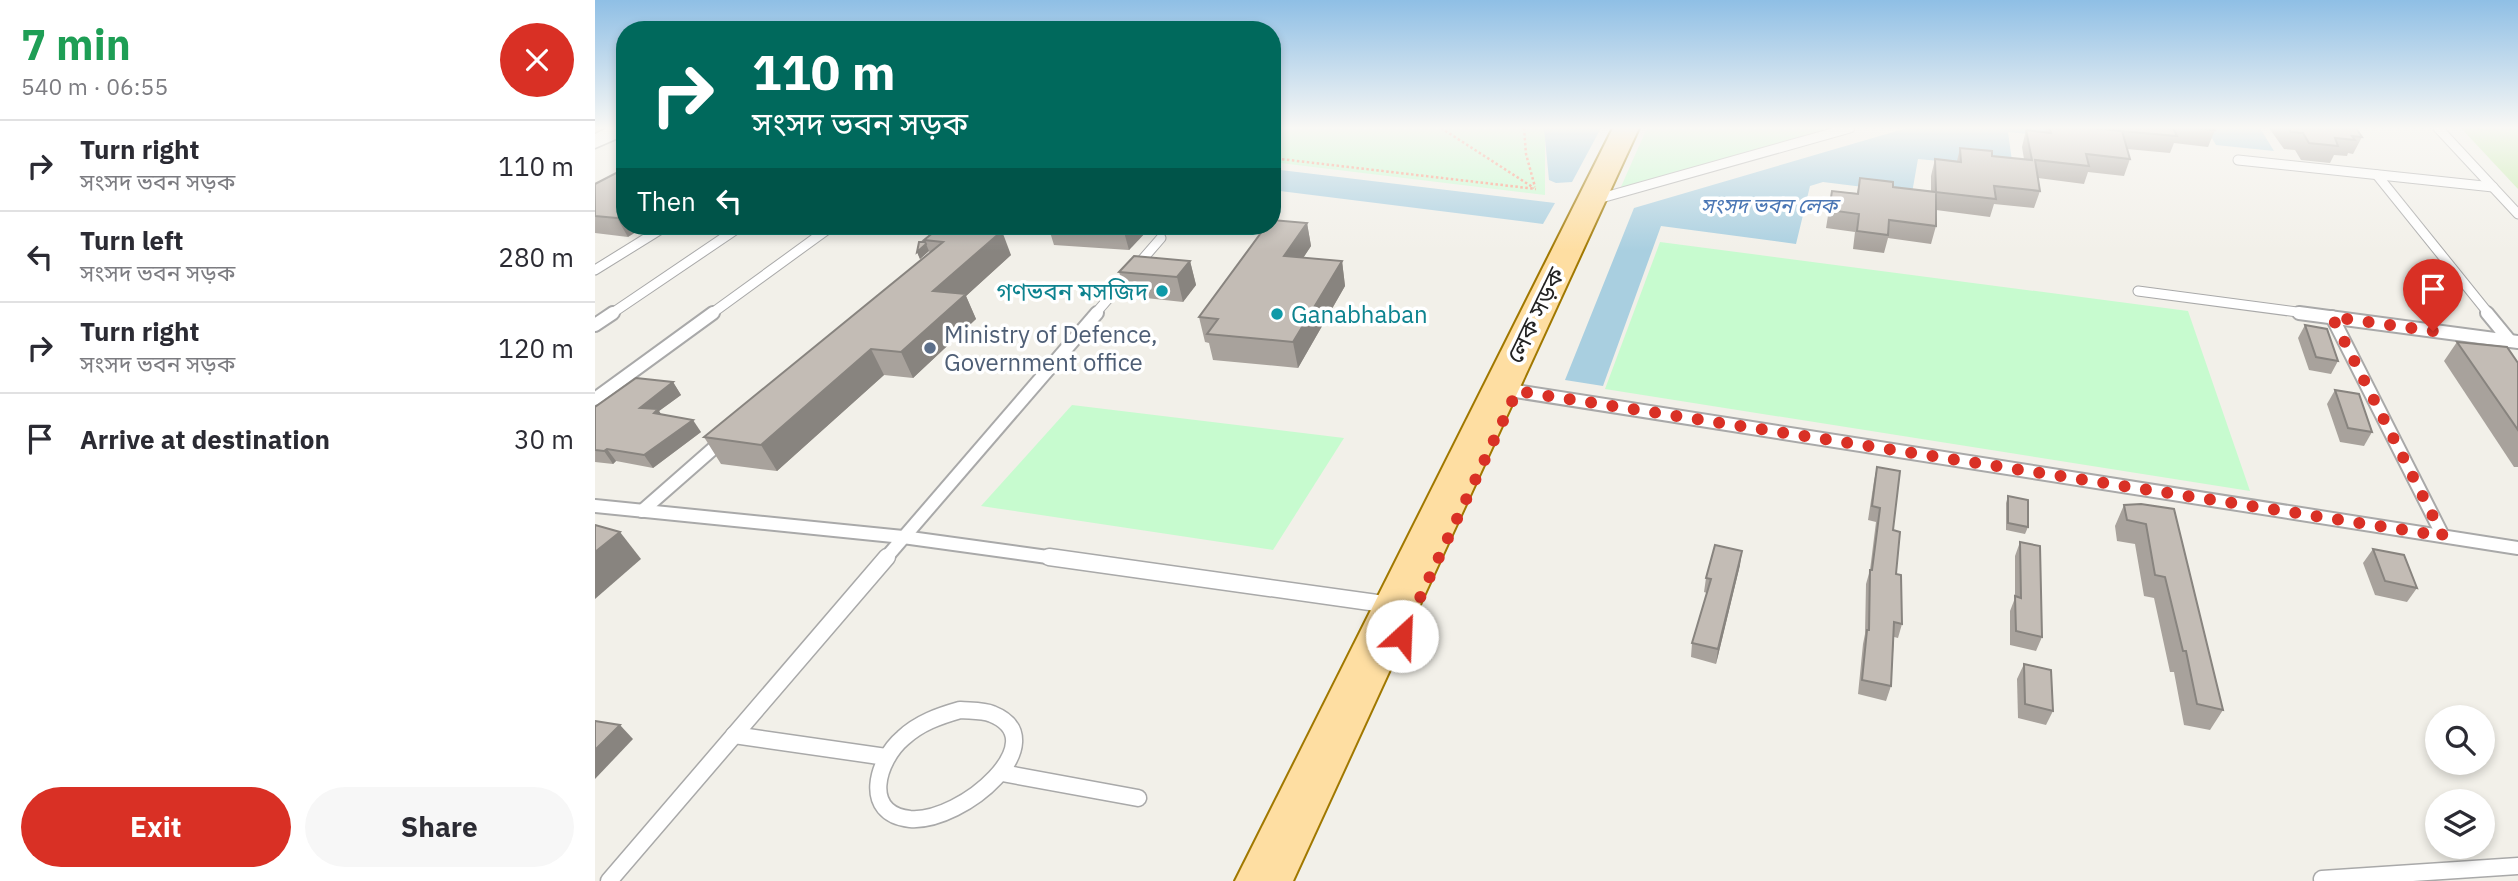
<!DOCTYPE html>
<meta charset="utf-8">
<style>
body{margin:0;font-family:"IBM Plex Sans","Noto Sans Bengali",sans-serif;background:#f7f7f7;color:#2b2b33;height:100vh;display:flex;flex-direction:column;font-size:26px;white-space:nowrap}
*{box-sizing:border-box;margin:0}
p{font-size:23px;color:#7c7c81}
.icon{flex:none;width:38px;height:38px;fill:none;stroke:currentColor;stroke-width:2;stroke-linecap:round;stroke-linejoin:round}
.map{position:relative;flex:1;overflow:hidden}
.details{display:flex;flex-direction:column;background:#fff;width:595px}
.details>*{flex:none}
.hud{position:absolute;left:21px;top:21px;width:665px;height:214px;border-radius:28px;box-shadow:0 4px 10px #0003;background:#00695c;color:#fff;overflow:hidden}
.buttons{position:absolute;left:1830px;top:705px;display:grid;gap:14px}
.buttons a{display:grid;place-items:center;width:70px;height:70px;border-radius:50%;background:#fff;box-shadow:0 4px 10px #0003;font-size:35px}
.pin{position:absolute;display:grid;place-items:center;width:60px;height:60px;color:#fff;margin:-72px -30px;border-radius:50% 50% 50% 0;rotate:-45deg;box-shadow:0 0 7px #0007}
.pin .icon{rotate:45deg}
.me{position:absolute;width:77px;margin:-38px;rotate:25deg;stroke-linejoin:round;filter:drop-shadow(0 0 5px #0008)}
.turn{display:flex;align-items:center;gap:24px;height:147px;padding:0 21px;font-size:32px}
.turn .icon{width:91px;height:91px;stroke-width:2.5}
.turn b{display:block;font-size:49px;line-height:60px}
.then{display:flex;align-items:center;height:66px;padding:0 21px;background:#0003;gap:14px;font-size:26px}
.round{display:grid;place-items:center;flex:none;width:74px;height:74px;border-radius:37px;background:#f7f7f7}
.headline{display:flex;align-items:center;justify-content:space-between;height:119px;padding:0 21px}
h1{font-size:42px;font-weight:800;line-height:52px;color:#1e9e55}
.primary-button{display:flex;gap:14px;margin-top:auto;padding:14px 21px}
.primary-button a{flex:1;height:80px;border-radius:42px;background:#d93025;color:#fff;font-size:28px;font-weight:800;line-height:80px;text-align:center}
.primary-button a+a{background:#f7f7f7;color:#2b2b33}
ul{padding:0;list-style:none}
li{display:flex;align-items:center;gap:21px;height:91px;padding:0 21px;border-top:2px solid #e1e1e2}
li div{flex:1}
li b{display:block;font-size:26px}
li em{font-style:normal}
main{display:flex;flex:1;min-height:0}
.map>svg:first-child{display:block}
.grass{fill:#c8ecaf}
.park{fill:#c7fbcf}
.water{fill:#a9cfe0}
.lines{fill:none;stroke-linecap:round;stroke-linejoin:round}
.service-far2-casing{stroke:#a9a9a9;stroke-width:11}
.service-far1-casing{stroke:#a9a9a9;stroke-width:16}
.service-casing{stroke:#a9a9a9;stroke-width:19}
.tertiary-casing{stroke:#a9a9a9;stroke-width:3}
.primary-casing{stroke:#a07800;stroke-width:4}
.path{stroke:#fd8a6f;stroke-width:2.5;stroke-dasharray:2.5 2.5;stroke-linecap:butt}
.service-far2{stroke:#fff;stroke-width:9}
.service-far1{stroke:#fff;stroke-width:12}
.service{stroke:#fff;stroke-width:16}
.tertiary{fill:#fff;fill-rule:evenodd}
.primary{fill:#fedea2;fill-rule:evenodd}
.wall{fill:#a8a29c}
.shaded-wall{fill:#88847f}
.building{fill:#c3bcb5;stroke:#88847f;stroke-width:2}
.route{stroke:#d93025;stroke-width:12;stroke-dasharray:0 21.6}
.culture-dot{fill:#0f9aa8;stroke:#fff;stroke-width:2.5}
.service-dot{fill:#5c6f8a;stroke:#fff;stroke-width:2.5}
.labels{text-anchor:middle;dominant-baseline:central;stroke-width:7;stroke-linejoin:round;paint-order:stroke}
.far-water-label{font-size:21px;font-style:italic;fill:#4b77b5;stroke:#fff}
.culture-label{font-size:24px;fill:#0d838f;stroke:#fff;text-anchor:end}
.street-label{font-size:24px;fill:#222;stroke:#fff}
.service-label{font-size:24px;fill:#4e5e75;stroke:#fff;text-anchor:start}
</style>
<main>
<section class="details">
<div class="headline"><div><h1>7 min</h1><p>540 m · 06:55</p></div><a class="round" style="background:#d93025;color:#fff"><svg class="icon" aria-label="close" viewBox="0 0 24 24"><path d="M6 6l12 12M18 6L6 18"/></svg></a></div>
<ul>
<li><svg class="icon" aria-label="right" viewBox="0 0 24 24"><path d="M7 20v-9h11M14 6l5 5-5 5"/></svg><div><b>Turn right</b><p>সংসদ ভবন সড়ক</p></div><em>110 m</em></li>
<li><svg class="icon" aria-label="left" viewBox="0 0 24 24"><path d="M17 20v-9H6M10 6l-5 5 5 5"/></svg><div><b>Turn left</b><p>সংসদ ভবন সড়ক</p></div><em>280 m</em></li>
<li><svg class="icon" aria-label="right" viewBox="0 0 24 24"><path d="M7 20v-9h11M14 6l5 5-5 5"/></svg><div><b>Turn right</b><p>সংসদ ভবন সড়ক</p></div><em>120 m</em></li>
<li><svg class="icon" aria-label="arrive" viewBox="0 0 24 24"><path d="M6 21V4h12l-3 4 3 4H6"/></svg><div><b>Arrive at destination</b></div><em>30 m</em></li>
</ul>
<div class="primary-button"><a>Exit</a><a>Share</a></div>
</section>
<div class="map">
<svg width="1923" height="881" viewBox="0 0 1923 881">
<rect width="100%" height="100%" fill="#f2f0e9"/>
<!-- grass -->
<polygon class="grass" points="1866,128 1923,128 1923,189"/>
<!-- park -->
<g class="park">
<polygon points="677,128 950,128 950,195 677,162"/>
<polygon points="1052,128 1234,128 1025,189"/>
<polygon points="1065,242 1593,311 1655,491 1010,389"/>
<polygon points="477,405 749,438 678,550 386,506"/>
</g>
<!-- water -->
<g class="water">
<polygon points="949,128 1006,128 977,182 961,183 954,180"/>
<polygon points="1312,128 1508,128 1511,141 1413,132 1418,168 1323,159 1317,193 1228,182 1215,186 1201,244 1066,226 1008,386 970,380 1039,208"/>
<polygon points="1611,128 1665,128 1679,151 1621,145"/>
<polygon points="677,169 960,203 948,224 677,190"/>
</g>
<g class="lines">
<defs>
<g id="service-far2">
<polyline points="1843,128 1923,214"/>
<polyline points="1643,160 1898,187"/>
<polyline points="1782,175 1894,314"/>
<polyline points="999,200 1255,128"/>
<polyline points="0,270 71,226"/>
<polyline points="1543,291 1717,314"/>
<polyline points="16,314 146,226"/>
<polyline points="116,314 237,226"/>
<polyline points="500,314 566,238"/>
</g>
<g id="service-far1">
<polyline points="1704,313 1923,342"/>
<polyline points="1892,313 1915,341"/>
<polyline points="1737,317 1848,536"/>
<polyline points="0,325 18,313"/>
<polyline points="908,389 1923,548"/>
<polyline points="0,399 118,313"/>
<polyline points="0,506 308,537 467,559"/>
<polyline points="47,511 128,440"/>
<polyline points="290,559 502,313"/>
</g>
<g id="service">
<polyline points="454,557 796,605"/>
<path d="M365 710C375 711 388 710 397 714 462 740 368 823 315 819 266 814 282 760 308 738 324 723 344 716 365 710Z"/>
<polyline points="139,735 291,757"/>
<polyline points="407,773 543,798"/>
<polyline points="14,881 292,557"/>
<polyline points="1728,881 1727,879 1923,866"/>
</g>
<polygon id="tertiary" points="12,128 30,128 30,135 0,148 0,134"/>
<polygon id="primary" points="1018,128 1044,128 698,881 640,881"/>
</defs>
<!-- service-far2 casing -->
<use href="#service-far2" class="service-far2-casing"/>
<!-- service-far1 casing -->
<use href="#service-far1" class="service-far1-casing"/>
<!-- service casing -->
<use href="#service" class="service-casing"/>
<!-- tertiary casing -->
<use href="#tertiary" class="tertiary-casing"/>
<!-- primary casing -->
<use href="#primary" class="primary-casing"/>
<!-- path -->
<g class="path">
<polyline points="846,128 939,188"/>
<polyline points="929,128 931,154 940,187"/>
<polyline points="677,158 941,189"/>
</g>
<!-- service-far2 -->
<use href="#service-far2" class="service-far2"/>
<!-- service-far1 -->
<use href="#service-far1" class="service-far1"/>
<!-- service -->
<use href="#service" class="service"/>
<!-- tertiary -->
<use href="#tertiary" class="tertiary"/>
<!-- primary -->
<use href="#primary" class="primary"/>
</g>
<!-- wall -->
<g class="wall">
<polygon points="1451,128 1493,128 1514,130 1513,128 1619,128 1620,130 1613,147 1579,143 1575,153 1532,149 1535,159 1529,176 1493,172 1489,184 1443,178 1445,191 1439,208 1399,204 1395,217 1341,210 1341,226 1336,244 1293,238 1289,253 1258,249 1260,232 1231,228 1237,191 1262,193 1265,178 1298,187 1336,191 1336,176 1340,159 1362,161 1365,148 1397,156 1429,159 1427,147 1431,130 1450,132"/>
<polygon points="1674,128 1761,128 1767,137 1758,154 1753,153 1752,156 1739,155 1735,163 1706,160 1700,150 1689,149"/>
<polygon points="23,172 33,237 0,233 0,184"/>
<polygon points="712,223 716,246 708,258 747,261 750,286 703,368 618,360 614,343 610,342 604,317"/>
<polygon points="453,226 550,226 552,231 534,250 459,245"/>
<polygon points="345,227 416,255 371,296 381,319 318,378 289,375 182,471 126,464 109,437 335,253 334,251 325,259 322,252 330,242 329,240"/>
<polygon points="595,261 601,285 588,302 532,296 524,272"/>
<polygon points="1710,325 1743,361 1736,374 1714,370 1703,338"/>
<polygon points="1862,342 1923,363 1923,467 1919,467 1849,361"/>
<polygon points="78,382 86,395 64,411 66,414 106,432 58,468 21,461 18,464 0,462 0,407"/>
<polygon points="1740,390 1777,432 1769,446 1745,442 1732,404"/>
<polygon points="1282,467 1298,530 1301,574 1307,624 1303,638 1299,637 1296,686 1291,701 1263,694 1268,644 1270,634 1271,584 1275,570 1281,522 1273,520 1279,481"/>
<polygon points="1413,496 1433,527 1430,534 1411,530 1411,503"/>
<polygon points="1546,504 1628,710 1615,730 1589,725 1579,672 1575,672 1559,598 1549,596 1540,544 1522,541 1520,526 1529,505"/>
<polygon points="1425,542 1447,637 1441,651 1415,645 1415,611 1420,598 1420,556"/>
<polygon points="1778,549 1822,588 1812,602 1780,595 1768,563"/>
<polygon points="1145,565 1121,664 1096,657 1097,643 1112,593 1109,592 1111,578"/>
<polygon points="1429,664 1458,711 1451,725 1423,718 1422,679"/>
</g>
<!-- shaded-wall -->
<g class="shaded-wall">
<polygon points="30,214 30,226 51,226 33,237 22,218"/>
<polygon points="712,223 716,246 693,281 689,256"/>
<polygon points="534,226 550,226 552,231 534,250 529,232"/>
<polygon points="407,231 416,255 371,296 381,319 318,378 306,352 338,291"/>
<polygon points="331,244 334,251 325,259 322,252"/>
<polygon points="595,261 601,285 588,302 582,277"/>
<polygon points="747,261 750,286 703,368 698,342"/>
<polygon points="276,349 289,375 182,471 166,445"/>
<polygon points="78,382 86,395 64,411 71,422 45,408"/>
<polygon points="98,420 106,432 58,468 49,455"/>
<polygon points="12,449 21,461 18,464 9,451"/>
<polygon points="25,532 46,559 0,599 0,552"/>
<polygon points="1147,551 1145,565 1121,664 1123,649"/>
<polygon points="25,725 38,739 0,779 0,750"/>
</g>
<!-- building -->
<g class="building">
<polygon points="1455,128 1493,128 1527,131 1535,159 1491,154 1494,166 1440,160 1445,191 1399,186 1401,199 1341,192 1341,226 1294,220 1293,235 1262,231 1264,214 1234,210 1237,191 1263,194 1265,178 1298,182 1298,187 1341,192 1340,159 1366,162 1365,148 1397,151 1397,156 1437,160 1431,130 1456,133"/>
<polygon points="1524,128 1578,128 1582,136 1526,131"/>
<polygon points="1597,128 1619,128 1620,130"/>
<polygon points="1693,128 1761,128 1767,137 1757,136 1760,140 1740,138 1743,146 1714,143 1708,133 1696,132"/>
<polygon points="23,172 30,172 30,214 22,218 0,216 0,184"/>
<polygon points="677,220 712,223 689,256 747,261 698,342 612,334 623,319 604,317 671,226 677,226"/>
<polygon points="453,226 534,226 529,232"/>
<polygon points="345,227 407,231 338,291 371,294 306,352 276,349 166,445 109,437 348,242 329,240"/>
<polygon points="324,242 330,242 331,244 322,252"/>
<polygon points="539,256 595,261 582,277 524,272"/>
<polygon points="1710,325 1732,329 1743,361 1721,357"/>
<polygon points="1862,342 1912,347 1923,363 1923,430"/>
<polygon points="41,378 78,382 45,408 63,409 59,413 98,420 49,455 12,449 9,451 0,450 0,407"/>
<polygon points="1740,390 1764,394 1777,432 1753,428"/>
<polygon points="1282,467 1305,471 1298,530 1305,532 1301,574 1306,575 1307,624 1299,622 1296,686 1267,680 1272,630 1274,630 1275,570 1277,570 1285,508 1277,506"/>
<polygon points="1413,496 1433,500 1433,527 1413,523"/>
<polygon points="1546,504 1579,509 1628,710 1602,704 1591,651 1588,651 1570,577 1560,575 1551,524 1532,520 1529,505"/>
<polygon points="0,525 25,532 0,552"/>
<polygon points="1425,542 1445,546 1447,637 1421,631 1420,596 1426,598"/>
<polygon points="1120,545 1147,551 1123,649 1097,643 1116,579 1111,578"/>
<polygon points="1778,549 1809,555 1822,588 1790,581"/>
<polygon points="1429,664 1456,670 1458,711 1430,704"/>
<polygon points="0,721 25,725 0,750"/>
</g>
<!-- sky -->
<linearGradient id="sky" x2="0" y2="1"><stop stop-color="#8fbfe5"/><stop offset="0.51" stop-color="#f9f8f5"/><stop offset="1" stop-color="#f9f8f5" stop-opacity="0"/></linearGradient>
<rect width="1923" height="251" fill="url(#sky)"/>
<g class="lines">
<!-- route -->
<polyline class="route" points="807,636 922,391 1848,536 1737,317 1838,331"/>
</g>
<!-- markers -->
<g class="culture-dot">
<circle cx="567" cy="291" r="7"/>
<circle cx="682" cy="314" r="7"/>
</g>
<circle class="service-dot" cx="335" cy="348" r="7"/>
<g class="labels">
<!-- far-water labels -->
<g class="far-water-label">
<text x="1174" y="205">সংসদ ভবন লেক</text>
</g>
<!-- culture labels -->
<g class="culture-label">
<text x="553" y="291">গণভবন মসজিদ</text>
<text x="696" y="314" text-anchor="start">Ganabhaban</text>
</g>
<!-- street labels -->
<g class="street-label">
<text transform="translate(940 315) rotate(-64)">লেক সড়ক</text>
</g>
<!-- service labels -->
<g class="service-label">
<text x="349" y="334">Ministry of Defence,<tspan x="349" dy="28">Government office</tspan></text>
</g>
</g>
</svg>
<div class="buttons">
<a><svg class="icon" aria-label="search" viewBox="0 0 24 24"><circle cx="10" cy="10" r="6"/><path d="M15 15l6 6"/></svg></a>
<a><svg class="icon" aria-label="layers" viewBox="0 0 24 24"><path d="M12 4l9 5-9 5-9-5zM3 14l9 5 9-5"/></svg></a>
</div>
<div class="pin" style="left:1838px;top:331px;background:#d93025"><svg class="icon" aria-label="arrive" viewBox="0 0 24 24"><path d="M6 21V4h12l-3 4 3 4H6"/></svg></div>
<svg class="me" style="left:807px;top:636px" viewBox="-20 -20 40 40"><circle r="19" fill="#fff"/><path d="M0-13L10 11 0 6-10 11z" fill="#d93025"/></svg>
<div class="hud">
<div class="turn"><svg class="icon" aria-label="right" viewBox="0 0 24 24"><path d="M7 20v-9h11M14 6l5 5-5 5"/></svg><div><b>110 m</b>সংসদ ভবন সড়ক</div></div>
<div class="then">Then<svg class="icon" aria-label="left" viewBox="0 0 24 24"><path d="M17 20v-9H6M10 6l-5 5 5 5"/></svg></div>
</div>
</div>
</main>
